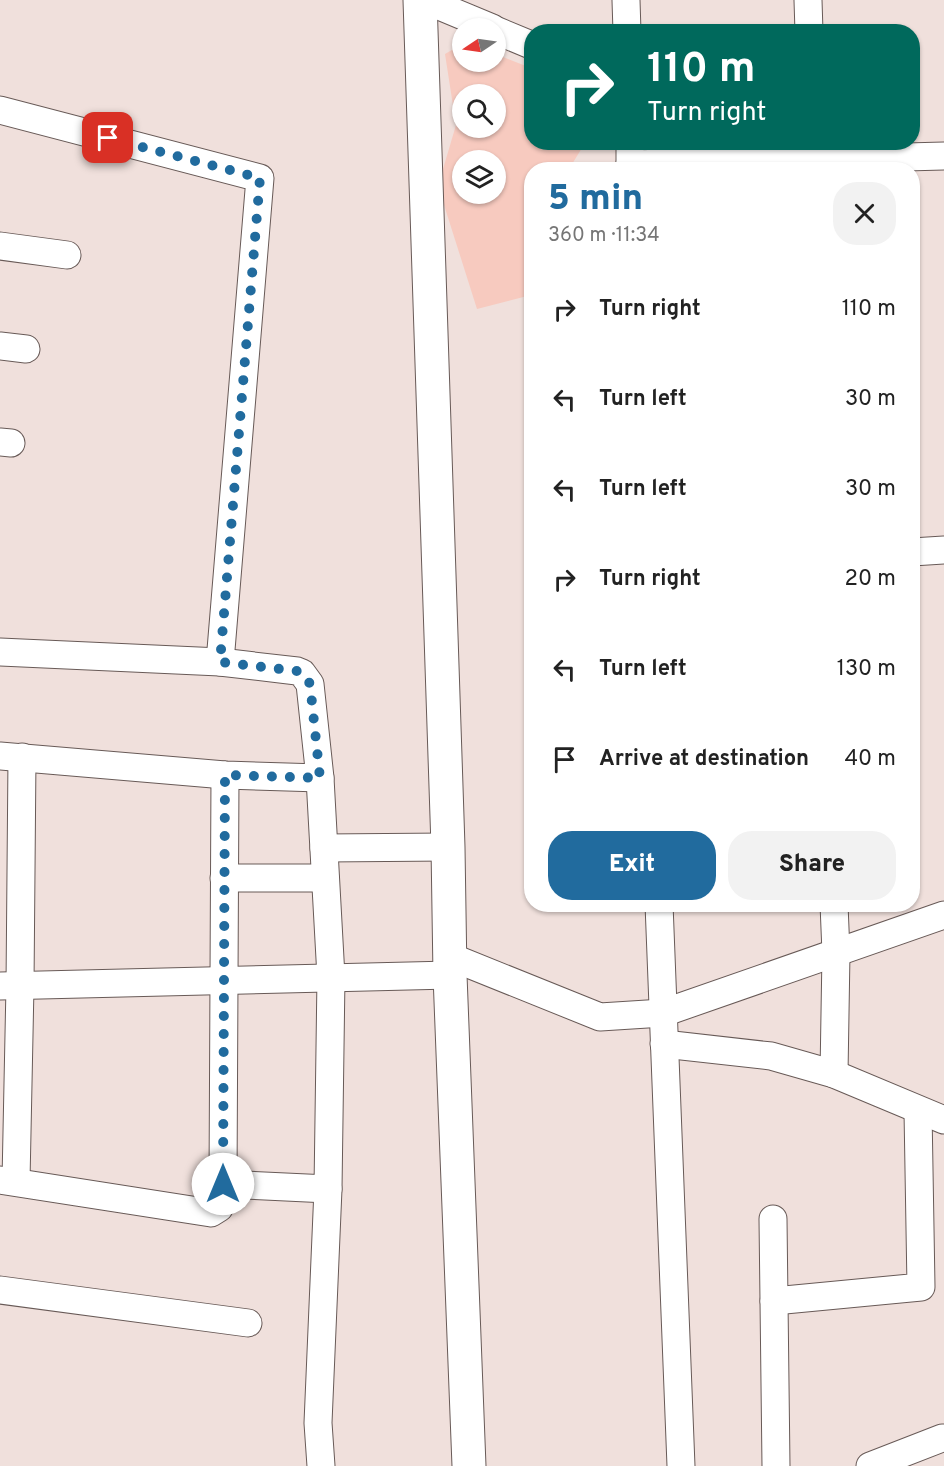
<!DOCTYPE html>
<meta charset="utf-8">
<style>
body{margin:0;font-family:Overpass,sans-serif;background:#f2f2f2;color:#222;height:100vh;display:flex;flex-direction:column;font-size:22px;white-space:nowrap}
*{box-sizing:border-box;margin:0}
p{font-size:20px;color:#767676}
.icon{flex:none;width:33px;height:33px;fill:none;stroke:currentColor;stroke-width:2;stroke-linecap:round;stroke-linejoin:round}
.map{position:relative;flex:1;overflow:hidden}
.side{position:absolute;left:524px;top:162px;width:396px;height:750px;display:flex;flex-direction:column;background:#fff;border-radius:24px;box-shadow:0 2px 4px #0004}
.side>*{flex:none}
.banner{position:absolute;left:524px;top:24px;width:396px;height:126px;border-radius:24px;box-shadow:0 2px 4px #0004;background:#00695c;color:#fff;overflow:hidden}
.needle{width:39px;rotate:257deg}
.buttons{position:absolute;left:452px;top:18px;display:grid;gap:12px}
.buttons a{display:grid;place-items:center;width:54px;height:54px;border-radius:50%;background:#fff;box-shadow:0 2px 4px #0004;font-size:30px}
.pin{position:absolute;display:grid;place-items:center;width:51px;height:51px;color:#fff;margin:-26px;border-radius:12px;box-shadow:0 3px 9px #0006}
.me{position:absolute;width:66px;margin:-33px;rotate:0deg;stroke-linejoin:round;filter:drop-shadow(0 0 4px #0008)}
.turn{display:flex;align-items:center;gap:21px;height:126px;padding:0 24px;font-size:27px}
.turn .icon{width:78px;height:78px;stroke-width:2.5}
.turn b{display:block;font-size:42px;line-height:51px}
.round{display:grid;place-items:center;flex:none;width:63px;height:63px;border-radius:24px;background:#f2f2f2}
.headline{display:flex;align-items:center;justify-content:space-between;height:102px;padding:0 24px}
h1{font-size:36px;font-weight:800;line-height:45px;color:#216b9e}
.button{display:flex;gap:12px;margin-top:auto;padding:12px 24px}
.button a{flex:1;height:69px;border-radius:24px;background:#216b9e;color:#fff;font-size:24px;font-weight:800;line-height:69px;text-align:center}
.button a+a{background:#f2f2f2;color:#222}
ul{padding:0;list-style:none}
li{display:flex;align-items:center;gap:18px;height:90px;padding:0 24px}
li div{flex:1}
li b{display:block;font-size:22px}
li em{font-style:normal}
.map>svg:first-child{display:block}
.green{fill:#f7cabf;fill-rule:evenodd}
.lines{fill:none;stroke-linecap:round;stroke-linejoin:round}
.minor-casing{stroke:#685a57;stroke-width:29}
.tertiary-casing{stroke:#685a57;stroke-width:35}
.minor{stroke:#fff;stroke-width:27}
.tertiary{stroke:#fff;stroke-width:33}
.route{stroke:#216b9e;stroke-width:10;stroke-dasharray:0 18}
</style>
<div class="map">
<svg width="944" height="1466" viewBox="0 0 944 1466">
<rect width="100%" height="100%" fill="#f0e0dc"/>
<!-- green -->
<path class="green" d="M462 44V62H495V54L531 68V142L585 143 569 169 531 170V295L477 309 438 186 456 125 445 54ZM462 94H495V128H462ZM462 160H495V194H462Z"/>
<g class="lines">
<defs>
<g id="minor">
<polyline points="425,0 492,28"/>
<polyline points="626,0 627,32"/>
<polyline points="808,0 809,32"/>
<polyline points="495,30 531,45"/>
<polyline points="0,110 260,178 220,662 0,652"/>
<polyline points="630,142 630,170"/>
<polyline points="630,164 944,156"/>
<polyline points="0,246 67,255"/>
<polyline points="0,346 26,349"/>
<polyline points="0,442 11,443"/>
<polyline points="912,552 944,550"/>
<polyline points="0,756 225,775 320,778"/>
<polyline points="324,848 448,847"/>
<polyline points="224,878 325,878"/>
<polyline points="659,904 681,1466"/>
<polyline points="834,904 836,953 834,1074"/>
<polyline points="451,957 600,1017 663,1013 944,915"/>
<polyline points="0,986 450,975"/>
<polyline points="664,1044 771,1056 834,1074 944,1120"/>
<polyline points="0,1180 211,1213 219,1208 223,1184 328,1189 331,977 320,778 310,684 302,673 297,671 220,662"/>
<polyline points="16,1181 20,986 22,757"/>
<polyline points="223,1184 225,775"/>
<polyline points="773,1219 776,1466"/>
<polyline points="0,1290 248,1323"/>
<polyline points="774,1301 921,1287 918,1111"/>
<polyline points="321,1466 318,1423 328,1189"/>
<polyline points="870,1466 942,1438"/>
</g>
<polyline id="tertiary" points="420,0 448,847 450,975 469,1466"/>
</defs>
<!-- minor casing -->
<use href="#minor" class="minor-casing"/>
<!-- tertiary casing -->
<use href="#tertiary" class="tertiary-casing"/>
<!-- minor -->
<use href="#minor" class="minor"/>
<!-- tertiary -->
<use href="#tertiary" class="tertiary"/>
</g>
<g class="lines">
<!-- route -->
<path class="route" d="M108 138 260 178 220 662 297 671C304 673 306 677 310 684L320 778 225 775 223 1184"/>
</g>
</svg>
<div class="buttons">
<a><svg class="needle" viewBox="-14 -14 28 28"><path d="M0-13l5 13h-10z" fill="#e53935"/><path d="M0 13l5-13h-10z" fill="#767676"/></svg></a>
<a><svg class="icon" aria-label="search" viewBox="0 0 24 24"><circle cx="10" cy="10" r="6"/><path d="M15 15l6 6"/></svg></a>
<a><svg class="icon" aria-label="layers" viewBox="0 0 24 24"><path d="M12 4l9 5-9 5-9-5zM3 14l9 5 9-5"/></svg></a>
</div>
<div class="pin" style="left:108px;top:138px;background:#d93025"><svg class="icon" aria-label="arrive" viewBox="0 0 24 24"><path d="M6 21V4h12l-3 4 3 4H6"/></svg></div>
<svg class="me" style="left:223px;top:1184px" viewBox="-20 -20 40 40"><circle r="19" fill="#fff"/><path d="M0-13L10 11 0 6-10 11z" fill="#216b9e"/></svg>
<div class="banner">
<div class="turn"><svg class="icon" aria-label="right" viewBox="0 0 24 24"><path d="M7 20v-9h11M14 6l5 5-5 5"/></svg><div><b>110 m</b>Turn right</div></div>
</div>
<section class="side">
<div class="headline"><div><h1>5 min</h1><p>360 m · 11:34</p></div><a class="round"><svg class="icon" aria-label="close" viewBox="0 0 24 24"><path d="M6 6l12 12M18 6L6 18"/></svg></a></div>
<ul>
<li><svg class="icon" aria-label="right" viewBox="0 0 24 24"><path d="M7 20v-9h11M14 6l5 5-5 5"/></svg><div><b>Turn right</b></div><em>110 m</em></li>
<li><svg class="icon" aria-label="left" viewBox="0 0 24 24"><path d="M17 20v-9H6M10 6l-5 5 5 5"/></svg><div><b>Turn left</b></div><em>30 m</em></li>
<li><svg class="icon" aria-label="left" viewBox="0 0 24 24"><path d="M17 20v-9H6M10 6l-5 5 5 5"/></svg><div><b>Turn left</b></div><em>30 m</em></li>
<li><svg class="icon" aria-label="right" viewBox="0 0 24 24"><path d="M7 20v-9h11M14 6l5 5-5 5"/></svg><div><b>Turn right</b></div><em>20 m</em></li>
<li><svg class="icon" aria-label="left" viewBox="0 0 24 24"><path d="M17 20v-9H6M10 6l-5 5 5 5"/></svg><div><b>Turn left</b></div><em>130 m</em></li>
<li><svg class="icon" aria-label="arrive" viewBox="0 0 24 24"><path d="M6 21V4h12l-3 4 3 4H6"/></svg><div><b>Arrive at destination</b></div><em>40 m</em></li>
</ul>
<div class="button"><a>Exit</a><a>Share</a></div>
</section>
</div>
